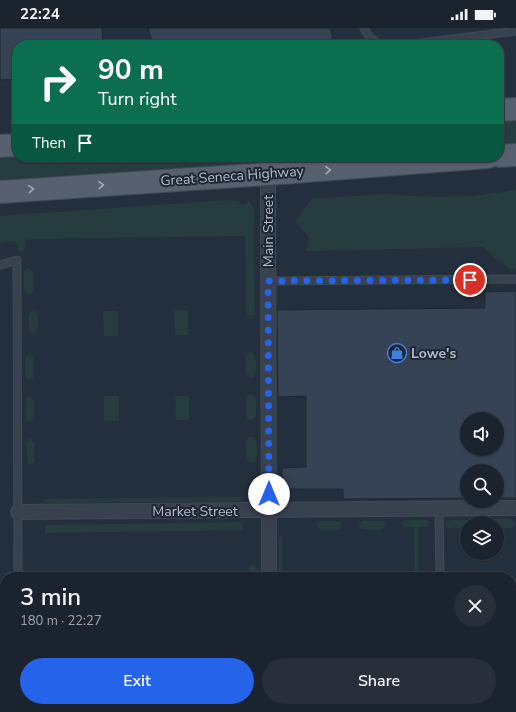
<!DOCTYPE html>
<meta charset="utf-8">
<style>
body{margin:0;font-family:"Nunito Sans",sans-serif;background:#282f3a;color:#f1f3f6;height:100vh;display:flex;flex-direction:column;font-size:15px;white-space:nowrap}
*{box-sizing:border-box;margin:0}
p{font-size:13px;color:#a0a4aa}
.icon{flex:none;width:22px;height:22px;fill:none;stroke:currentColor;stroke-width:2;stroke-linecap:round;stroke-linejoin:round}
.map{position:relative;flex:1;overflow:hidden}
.panel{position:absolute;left:0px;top:544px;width:516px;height:140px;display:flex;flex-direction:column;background:#1b232e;border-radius:16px 16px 0 0;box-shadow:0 1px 3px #0004,0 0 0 1px #39404a}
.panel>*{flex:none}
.hud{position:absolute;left:12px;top:12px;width:492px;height:122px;border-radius:16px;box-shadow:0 1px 3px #0004,0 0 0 1px #39404a;background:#0b6e4f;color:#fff;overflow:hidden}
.controls{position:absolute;left:460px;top:384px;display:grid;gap:8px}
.controls a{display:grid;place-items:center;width:44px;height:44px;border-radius:50%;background:#1b232e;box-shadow:0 1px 3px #0004,0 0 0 1px #39404a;font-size:20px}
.pin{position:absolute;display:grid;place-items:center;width:34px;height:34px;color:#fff;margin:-17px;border:2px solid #fff;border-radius:50%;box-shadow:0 1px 4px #0007}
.me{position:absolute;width:44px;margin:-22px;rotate:0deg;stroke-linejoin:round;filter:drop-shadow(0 0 3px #0008)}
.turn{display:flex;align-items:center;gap:14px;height:84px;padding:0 20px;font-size:18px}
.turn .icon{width:52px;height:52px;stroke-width:2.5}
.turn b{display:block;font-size:28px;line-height:34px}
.then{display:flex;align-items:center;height:38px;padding:0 20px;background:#0003;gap:8px;font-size:15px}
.round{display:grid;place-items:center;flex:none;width:42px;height:42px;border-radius:21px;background:#282f3a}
.summary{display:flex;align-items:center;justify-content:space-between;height:68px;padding:0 20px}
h1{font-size:24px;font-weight:600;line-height:30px}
.button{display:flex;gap:8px;margin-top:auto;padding:8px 20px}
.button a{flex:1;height:46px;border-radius:24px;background:#2563eb;color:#fff;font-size:16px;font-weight:600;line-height:46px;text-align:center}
.button a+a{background:#282f3a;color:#f1f3f6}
.status{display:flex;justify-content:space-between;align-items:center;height:28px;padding:0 20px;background:#1b232e;direction:ltr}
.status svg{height:11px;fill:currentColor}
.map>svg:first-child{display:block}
.green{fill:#263c3f}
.building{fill:#364354;stroke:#1f2835;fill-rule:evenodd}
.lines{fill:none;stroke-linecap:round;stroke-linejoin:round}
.service-casing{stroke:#414a57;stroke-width:9}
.pedestrian-casing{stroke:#414a57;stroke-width:13}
.minor-casing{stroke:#414a57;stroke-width:16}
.primary-casing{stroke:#414a57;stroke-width:24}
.service{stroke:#38414e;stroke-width:7}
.pedestrian{stroke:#38414e;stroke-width:11}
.minor{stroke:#38414e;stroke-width:14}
.primary{stroke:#56606e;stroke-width:22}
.oneway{stroke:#a1aab7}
.route{stroke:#2563eb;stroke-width:7;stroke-dasharray:0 12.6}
.labels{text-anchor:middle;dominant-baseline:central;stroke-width:4;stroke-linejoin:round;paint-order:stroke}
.street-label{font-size:14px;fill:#b4bcc9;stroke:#1d2633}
.poi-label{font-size:14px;font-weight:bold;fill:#b4bcc9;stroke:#1d2633;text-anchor:start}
</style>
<div class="status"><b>22:24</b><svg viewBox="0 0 49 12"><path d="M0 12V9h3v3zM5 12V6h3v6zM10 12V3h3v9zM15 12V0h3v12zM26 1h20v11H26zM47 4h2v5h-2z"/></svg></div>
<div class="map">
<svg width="516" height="684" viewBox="0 0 516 684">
<rect width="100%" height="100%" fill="#242f3e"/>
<!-- green -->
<g class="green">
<polygon points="516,90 516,117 499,118 499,92"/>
<polygon points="17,125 17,129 367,129 0,155 0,126"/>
<polygon points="516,162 516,241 510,241 482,219 307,223 309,209 295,193 312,171 383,166 434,169 473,168"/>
<polygon points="229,172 237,173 244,177 249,173 253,179 254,185 255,282 255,286 251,288 246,286 246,283 245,208 25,211 25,221 22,224 18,222 15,213 0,215 0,188"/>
<path d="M28 240 31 242 33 244V263L32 265 29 267 25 264C24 258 23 248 25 242Z"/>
<polygon points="188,282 188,307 175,307 174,283"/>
<path d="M33 283 36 284C39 288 39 299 36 304L33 305 30 304C28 299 28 290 30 284Z"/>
<polygon points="103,283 118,283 118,308 104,308"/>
<path d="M251 324H253C257 330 257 342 254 348L251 350 247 348C245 343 244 330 248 325Z"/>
<polygon points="29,326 32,327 33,329 33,350 28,352 25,349 25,330 27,327"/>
<path d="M249 366 253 367 256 370V389L252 392 248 391C245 385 245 372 249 366Z"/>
<polygon points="29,368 34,372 34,391 31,394 27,393 25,391 26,371"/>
<rect x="104" y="368" width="15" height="25"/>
<polygon points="175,368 189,368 189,392 176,392"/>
<path d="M250 409H254C258 414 258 428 255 434L252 435C244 432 246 420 247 412Z"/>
<polygon points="29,411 31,411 34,415 34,434 31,437 28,436 26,415"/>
<polygon points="241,469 241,473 44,475 44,471"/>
<polygon points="493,491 510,491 514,494 515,497 511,500 497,500 497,495 489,495"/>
<polygon points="406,492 426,492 430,494 427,499 418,499 419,549 415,549 414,499 403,499 402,495"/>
<polygon points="450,492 468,492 472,495 467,495 467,501 448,500 446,497 447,494"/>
<polygon points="321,493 337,493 342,495 342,499 338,502 320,502 317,498 318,495"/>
<polygon points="363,493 383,493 385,496 385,498 382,502 362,501 360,500 359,496"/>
<polygon points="242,494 243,502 45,505 45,497"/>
<polygon points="282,507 283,549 279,549 279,510"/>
<polygon points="253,536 257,539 258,549 248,549 249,540"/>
</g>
<!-- building -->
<g class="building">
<polygon points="0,0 102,0 103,17 17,17 17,51 0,52"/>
<polygon points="148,0 330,0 335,17 153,17"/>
<path d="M516 263V470H497V443H467V470L343 471V461H282V440L306 439V368L278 369 277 282 485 280V264ZM467 391H497V421H467Z"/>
</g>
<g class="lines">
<defs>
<g id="service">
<path d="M364 0C368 9 374 15 383 17"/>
<polyline points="405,17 516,3"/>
<polyline points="0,237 17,232 18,549"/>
<polyline points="268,253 516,251"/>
<polyline points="439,481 440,549"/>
<polyline points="511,646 516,646"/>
<polyline points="18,679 19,684"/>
<polyline points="440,679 440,684"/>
</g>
<g id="pedestrian">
<polyline points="280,679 280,684"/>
<polyline points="290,684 290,679"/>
</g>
<g id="minor">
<polyline points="268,146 269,549"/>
<polyline points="18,484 516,480"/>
<polyline points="269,679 269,684"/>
</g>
<g id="primary">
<polyline points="499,82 516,81"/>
<polyline points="0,118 17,117"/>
<polyline points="499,128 516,127"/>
<polyline points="0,164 268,146 488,129"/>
</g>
</defs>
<!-- service casing -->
<use href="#service" class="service-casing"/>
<!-- pedestrian casing -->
<use href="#pedestrian" class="pedestrian-casing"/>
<!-- minor casing -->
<use href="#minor" class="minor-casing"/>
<!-- primary casing -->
<use href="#primary" class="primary-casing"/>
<!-- service -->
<use href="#service" class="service"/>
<!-- pedestrian -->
<use href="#pedestrian" class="pedestrian"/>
<!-- minor -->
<use href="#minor" class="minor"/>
<!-- primary -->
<use href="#primary" class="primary"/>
</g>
<!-- one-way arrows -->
<defs><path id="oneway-chevron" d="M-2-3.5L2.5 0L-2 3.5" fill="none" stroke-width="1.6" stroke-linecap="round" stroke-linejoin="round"/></defs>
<g class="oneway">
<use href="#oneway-chevron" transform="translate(328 142) rotate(-4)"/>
<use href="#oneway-chevron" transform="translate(101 157) rotate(-3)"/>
<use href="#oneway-chevron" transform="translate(31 161) rotate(-4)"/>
</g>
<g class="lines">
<!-- route -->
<polyline class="route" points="269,466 268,253 470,252"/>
</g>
<!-- icons -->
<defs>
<symbol id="shop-ring" viewBox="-11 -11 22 22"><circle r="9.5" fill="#1d2633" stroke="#3f7fe0" stroke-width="1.5"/><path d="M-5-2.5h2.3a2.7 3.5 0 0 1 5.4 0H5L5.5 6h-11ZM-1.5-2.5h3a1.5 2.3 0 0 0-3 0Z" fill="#3f7fe0"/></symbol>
</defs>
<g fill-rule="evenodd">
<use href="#shop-ring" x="386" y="314" width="22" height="22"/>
</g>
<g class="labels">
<!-- street labels -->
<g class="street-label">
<text transform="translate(232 148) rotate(-4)">Great Seneca Highway</text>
<text transform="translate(268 203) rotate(-90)">Main Street</text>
<text x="195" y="483">Market Street</text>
</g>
<!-- poi labels -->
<g class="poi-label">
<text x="411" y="325">Lowe's</text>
</g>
</g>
</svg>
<div class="controls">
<a><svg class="icon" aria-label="sound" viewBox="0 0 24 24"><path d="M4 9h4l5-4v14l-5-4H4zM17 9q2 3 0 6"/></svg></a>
<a><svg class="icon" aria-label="search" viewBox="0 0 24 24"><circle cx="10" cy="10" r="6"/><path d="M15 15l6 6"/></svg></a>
<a><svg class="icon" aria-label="layers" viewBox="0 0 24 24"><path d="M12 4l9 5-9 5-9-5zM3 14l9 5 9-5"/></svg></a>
</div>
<div class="pin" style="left:470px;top:252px;background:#d93025"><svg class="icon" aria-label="arrive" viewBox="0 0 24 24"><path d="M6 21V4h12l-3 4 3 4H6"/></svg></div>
<svg class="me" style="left:269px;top:466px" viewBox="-20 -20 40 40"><circle r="19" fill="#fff"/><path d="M0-13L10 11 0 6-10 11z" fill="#2563eb"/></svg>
<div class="hud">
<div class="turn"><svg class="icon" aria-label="right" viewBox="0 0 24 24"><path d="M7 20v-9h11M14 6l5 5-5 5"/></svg><div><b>90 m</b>Turn right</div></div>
<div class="then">Then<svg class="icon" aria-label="arrive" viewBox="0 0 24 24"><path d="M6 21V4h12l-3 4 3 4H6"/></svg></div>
</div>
<section class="panel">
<div class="summary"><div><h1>3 min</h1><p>180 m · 22:27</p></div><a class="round"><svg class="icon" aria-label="close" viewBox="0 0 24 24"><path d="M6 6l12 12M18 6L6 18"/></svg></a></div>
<div class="button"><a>Exit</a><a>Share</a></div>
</section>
</div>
